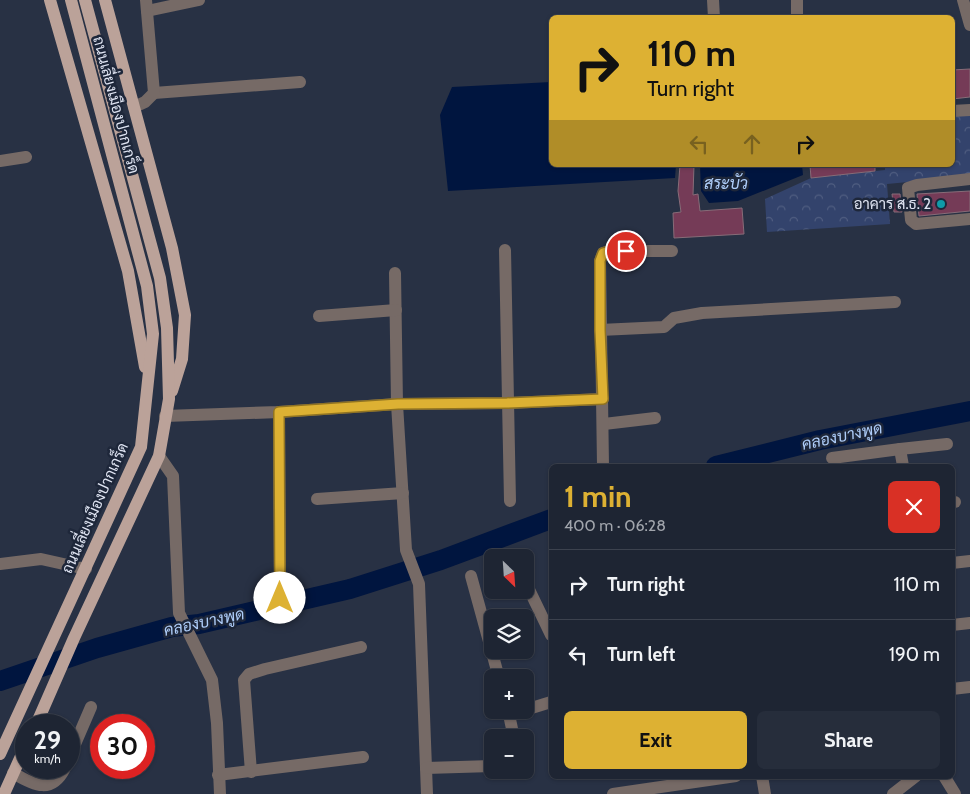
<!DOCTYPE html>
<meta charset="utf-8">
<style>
body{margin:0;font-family:Cabin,Sarabun,sans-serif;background:#262d3b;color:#f1f3f6;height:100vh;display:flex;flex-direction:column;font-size:19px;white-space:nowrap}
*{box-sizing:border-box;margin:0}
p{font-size:16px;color:#a1a5ac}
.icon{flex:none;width:28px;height:28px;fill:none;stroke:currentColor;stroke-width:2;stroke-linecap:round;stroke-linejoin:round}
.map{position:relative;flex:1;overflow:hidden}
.panel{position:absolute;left:549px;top:464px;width:406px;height:315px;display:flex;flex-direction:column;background:#1e2533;border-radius:8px;box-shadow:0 1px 4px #0004,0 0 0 1px #3c424e}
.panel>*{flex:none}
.hud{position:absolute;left:549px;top:15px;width:406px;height:152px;border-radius:8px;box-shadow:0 1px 4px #0004,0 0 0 1px #3c424e;background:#ddb133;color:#111;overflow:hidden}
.needle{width:32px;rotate:155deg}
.fabs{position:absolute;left:484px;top:549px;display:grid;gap:10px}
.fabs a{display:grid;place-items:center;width:50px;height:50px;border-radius:8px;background:#1e2533;box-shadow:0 1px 4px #0004,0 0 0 1px #3c424e;font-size:25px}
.speed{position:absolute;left:15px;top:714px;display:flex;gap:10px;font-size:25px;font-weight:700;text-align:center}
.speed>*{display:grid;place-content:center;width:65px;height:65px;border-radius:50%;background:#1e2533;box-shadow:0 1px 4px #0004,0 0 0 1px #3c424e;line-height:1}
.speed small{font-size:12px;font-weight:400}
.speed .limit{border:8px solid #d22;background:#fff;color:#111}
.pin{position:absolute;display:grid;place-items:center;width:42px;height:42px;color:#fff;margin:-21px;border:2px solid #fff;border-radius:50%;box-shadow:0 1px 5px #0007}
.me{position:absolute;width:55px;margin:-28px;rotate:0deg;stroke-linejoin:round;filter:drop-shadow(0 0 4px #0008)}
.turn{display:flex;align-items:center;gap:18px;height:105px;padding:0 15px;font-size:22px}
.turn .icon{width:65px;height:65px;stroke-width:2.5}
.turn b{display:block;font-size:35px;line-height:42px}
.lanes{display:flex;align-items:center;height:48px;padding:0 15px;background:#0003;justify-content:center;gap:25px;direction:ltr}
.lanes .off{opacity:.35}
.round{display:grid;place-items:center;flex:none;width:52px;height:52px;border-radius:8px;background:#262d3b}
.head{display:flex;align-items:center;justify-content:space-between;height:85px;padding:0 15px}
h1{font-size:30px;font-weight:800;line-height:38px;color:#ddb133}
.button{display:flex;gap:10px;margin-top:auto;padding:10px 15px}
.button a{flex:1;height:58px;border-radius:8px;background:#ddb133;color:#111;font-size:20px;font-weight:800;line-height:58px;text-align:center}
.button a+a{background:#262d3b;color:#f1f3f6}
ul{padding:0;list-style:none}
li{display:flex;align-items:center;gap:15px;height:70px;padding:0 15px;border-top:1px solid #3c424e}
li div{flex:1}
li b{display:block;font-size:19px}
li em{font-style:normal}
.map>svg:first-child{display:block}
.park{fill:url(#park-crowns)}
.water{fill:#00153f}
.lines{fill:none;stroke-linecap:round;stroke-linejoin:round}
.river{stroke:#00153f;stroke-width:20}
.building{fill:#753b57;stroke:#876c78}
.minor{stroke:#766a66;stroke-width:12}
.major{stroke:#bba299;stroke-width:12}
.route-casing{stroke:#907321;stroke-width:12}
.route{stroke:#ddb133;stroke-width:9}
.culture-dot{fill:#0f9aa8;stroke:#1e273a;stroke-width:2}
.labels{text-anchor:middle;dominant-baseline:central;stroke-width:5;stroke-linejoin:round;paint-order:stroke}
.street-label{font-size:15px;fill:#e0e5f3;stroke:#1e273a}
.poi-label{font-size:15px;fill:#e0e5f3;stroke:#1e273a;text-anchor:end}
.water-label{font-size:16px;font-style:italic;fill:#aecdf9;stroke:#1e273a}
</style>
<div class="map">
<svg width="970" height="794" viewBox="0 0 970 794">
<defs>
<pattern id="park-crowns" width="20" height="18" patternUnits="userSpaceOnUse" patternTransform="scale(1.25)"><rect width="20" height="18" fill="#33436c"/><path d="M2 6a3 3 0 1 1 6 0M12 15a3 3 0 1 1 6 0" fill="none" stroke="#505e81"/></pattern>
</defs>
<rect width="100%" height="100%" fill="#283144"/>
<!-- park -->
<polygon class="park" points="970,115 970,176 887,184 890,224 767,232 765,199 811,178 885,170 885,165 952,165 953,116"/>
<!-- water -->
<g class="water">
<polygon points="551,82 551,165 676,165 675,178 448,191 440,115 452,87"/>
<polygon points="700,165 802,165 803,175 738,201 709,203 701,191"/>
</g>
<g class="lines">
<!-- river -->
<g class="river">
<polyline points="716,466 820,440 970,411"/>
<polyline points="0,681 97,648 172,627 199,624 350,589 441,560 551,519"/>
</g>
</g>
<!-- building -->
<g class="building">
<polygon points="970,69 970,97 952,99 952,70"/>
<polygon points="680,165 694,165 693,195 698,194 700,211 742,208 744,234 674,238 673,213 681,212 678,191"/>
<polygon points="810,165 875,165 875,171 811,178"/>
<polygon points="970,191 970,211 919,216 917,194"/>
<polygon points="892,194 900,194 902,212 894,212"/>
</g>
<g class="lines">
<!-- minor -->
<g class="minor">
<polyline points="713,0 714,18"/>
<polyline points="963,0 970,25"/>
<polyline points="147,11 199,0"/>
<polyline points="797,18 797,0"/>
<polyline points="154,93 300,82"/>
<polyline points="134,107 145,102 154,93 146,0"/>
<polyline points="952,111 970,110"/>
<polyline points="0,161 26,157"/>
<polyline points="970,179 917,185 908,188 911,220 916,224 970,219"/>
<polyline points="505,250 510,501"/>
<polyline points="395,273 397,404 406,550 419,584 427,794"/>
<polyline points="319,316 396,310"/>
<polyline points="600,330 664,327 674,318 702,313 895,302"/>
<polyline points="279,412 280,598"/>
<polyline points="165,416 279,412 397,404 507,403 603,399"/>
<polyline points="604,424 655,418"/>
<polyline points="900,449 903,466"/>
<polyline points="159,456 173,476 179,613 212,680 217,723 220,794"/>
<polyline points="832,458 900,449 947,444"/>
<polyline points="603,466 600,261 603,253 610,251 672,251"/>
<polyline points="317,499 403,493"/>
<polyline points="952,502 955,502"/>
<polyline points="952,563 970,561"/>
<polyline points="0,564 41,559 86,569"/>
<polyline points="471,576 499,678"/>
<polyline points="525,581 551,635"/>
<polyline points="952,625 970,623"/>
<polyline points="952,689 970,687"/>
<polyline points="508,710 514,738"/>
<polyline points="525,710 551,702"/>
<polyline points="69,758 91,707"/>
<polyline points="426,768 492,766"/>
<polyline points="251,772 244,680 249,674 265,669 361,647"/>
<path d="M13 773C35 786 52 794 65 768"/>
<polyline points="218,775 363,757"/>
<polyline points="762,776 765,794"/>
<polyline points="944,776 955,794"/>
<polyline points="613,794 736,776"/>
<polyline points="893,794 916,776"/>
</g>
<!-- major -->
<g class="major">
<polyline points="50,0 128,271 145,367"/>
<polyline points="105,0 172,248 185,315 182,359 172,391"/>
<polyline points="36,725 74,638 159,456 169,399 167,328 160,278 85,0"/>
<polyline points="0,754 141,447 153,334 147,286 71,0"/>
<polyline points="4,794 26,745"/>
</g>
</g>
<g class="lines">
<defs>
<polyline id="route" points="280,598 279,412 398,404 507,403 603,399 600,330 600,261 603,253 610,251 626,251"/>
</defs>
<!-- route casing -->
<use href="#route" class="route-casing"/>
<!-- route -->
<use href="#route" class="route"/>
</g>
<!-- markers -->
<circle class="culture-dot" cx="941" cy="204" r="5"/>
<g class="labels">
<!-- street labels -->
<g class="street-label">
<text transform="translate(116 105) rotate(75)">ถนนเลี่ยงเมืองปากเกร็ด</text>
<text transform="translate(95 508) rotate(-66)">ถนนเลี่ยงเมืองปากเกร็ด</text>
</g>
<!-- poi labels -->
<g class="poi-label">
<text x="931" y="204">อาคาร ส.ธ. 2</text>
</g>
<!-- water labels -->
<g class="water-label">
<text x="726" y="183">สระบัว</text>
<text transform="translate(842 436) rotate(-12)">คลองบางพูด</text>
<text transform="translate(204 622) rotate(-12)">คลองบางพูด</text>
</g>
</g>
</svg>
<div class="fabs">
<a><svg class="needle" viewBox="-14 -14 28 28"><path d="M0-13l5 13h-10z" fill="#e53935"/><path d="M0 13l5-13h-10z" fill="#a1a5ac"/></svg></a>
<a><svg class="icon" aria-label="layers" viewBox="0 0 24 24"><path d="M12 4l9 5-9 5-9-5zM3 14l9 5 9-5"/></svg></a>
<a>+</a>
<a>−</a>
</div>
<div class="speed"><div>29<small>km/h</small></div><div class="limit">30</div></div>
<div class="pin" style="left:626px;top:251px;background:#d93025"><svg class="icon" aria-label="arrive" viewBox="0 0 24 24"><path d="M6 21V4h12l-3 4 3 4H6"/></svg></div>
<svg class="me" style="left:280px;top:598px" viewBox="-20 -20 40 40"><circle r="19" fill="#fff"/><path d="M0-13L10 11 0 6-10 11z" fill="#ddb133"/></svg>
<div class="hud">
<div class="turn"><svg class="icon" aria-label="right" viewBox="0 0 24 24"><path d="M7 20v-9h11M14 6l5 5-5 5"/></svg><div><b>110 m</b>Turn right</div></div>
<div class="lanes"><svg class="icon off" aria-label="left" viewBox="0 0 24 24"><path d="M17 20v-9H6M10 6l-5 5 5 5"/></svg><svg class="icon off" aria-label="ahead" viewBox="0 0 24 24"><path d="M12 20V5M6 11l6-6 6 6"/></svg><svg class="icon" aria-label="right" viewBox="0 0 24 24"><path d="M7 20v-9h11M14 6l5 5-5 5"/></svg></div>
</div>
<section class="panel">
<div class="head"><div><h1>1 min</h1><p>400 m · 06:28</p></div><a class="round" style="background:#d93025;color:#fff"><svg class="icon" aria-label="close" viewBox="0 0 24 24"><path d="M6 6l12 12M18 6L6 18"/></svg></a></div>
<ul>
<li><svg class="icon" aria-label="right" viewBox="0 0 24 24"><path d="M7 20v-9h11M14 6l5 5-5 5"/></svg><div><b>Turn right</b></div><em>110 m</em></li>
<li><svg class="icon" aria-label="left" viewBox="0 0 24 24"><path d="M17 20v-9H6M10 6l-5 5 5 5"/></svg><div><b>Turn left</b></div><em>190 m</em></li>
</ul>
<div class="button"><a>Exit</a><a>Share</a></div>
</section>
</div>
